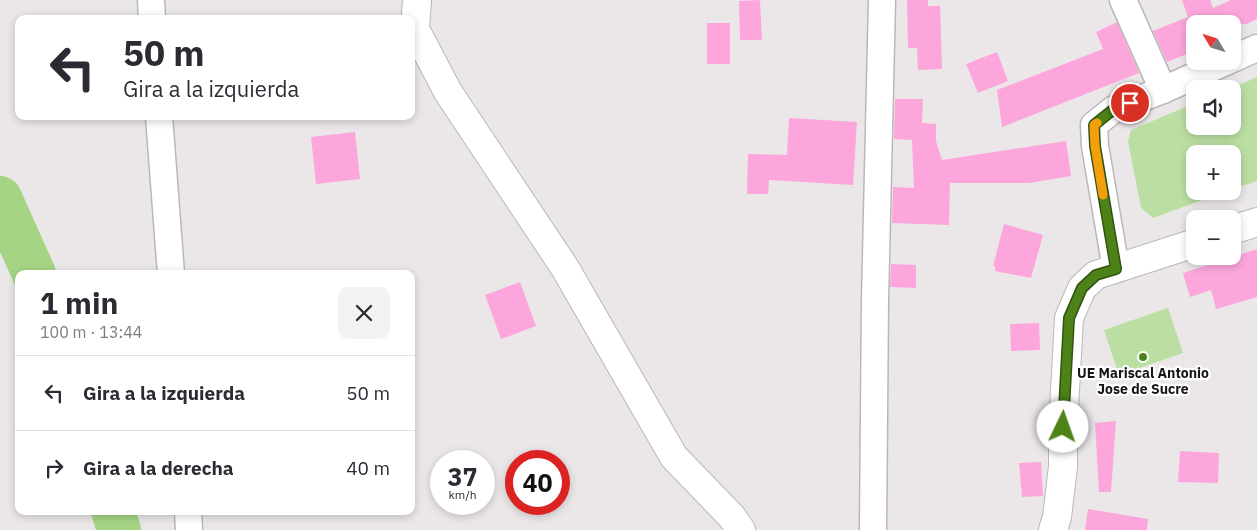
<!DOCTYPE html>
<html lang="es">
<meta charset="utf-8">
<style>
body{margin:0;font-family:"IBM Plex Sans",sans-serif;background:#f2f2f3;color:#2b2b33;height:100vh;display:flex;flex-direction:column;font-size:19px;white-space:nowrap}
*{box-sizing:border-box;margin:0}
p{font-size:16px;color:#7c7c81}
.icon{flex:none;width:28px;height:28px;fill:none;stroke:currentColor;stroke-width:2;stroke-linecap:round;stroke-linejoin:round}
.map{position:relative;flex:1;overflow:hidden}
.details{position:absolute;left:15px;top:270px;width:400px;height:245px;display:flex;flex-direction:column;background:#fff;border-radius:10px;box-shadow:0 2px 8px #0003}
.details>*{flex:none}
.hud{position:absolute;left:15px;top:15px;width:400px;height:105px;border-radius:10px;box-shadow:0 2px 8px #0003;background:#fff;color:#2b2b33;overflow:hidden}
.needle{width:32px;rotate:308deg}
.controls{position:absolute;left:1186px;top:15px;display:grid;gap:10px}
.controls a{display:grid;place-items:center;width:55px;height:55px;border-radius:10px;background:#fff;box-shadow:0 2px 8px #0003;font-size:25px}
.speed{position:absolute;left:430px;top:450px;display:flex;gap:10px;font-size:25px;font-weight:700;text-align:center}
.speed>*{display:grid;place-content:center;width:65px;height:65px;border-radius:50%;background:#fff;box-shadow:0 2px 8px #0003;line-height:1}
.speed small{font-size:12px;font-weight:400}
.speed .limit{border:8px solid #d22;background:#fff;color:#111}
.pin{position:absolute;display:grid;place-items:center;width:42px;height:42px;color:#fff;margin:-21px;border:2px solid #fff;border-radius:50%;box-shadow:0 1px 5px #0007}
.me{position:absolute;width:55px;margin:-28px;rotate:3deg;stroke-linejoin:round;filter:drop-shadow(0 0 4px #0008)}
.turn{display:flex;align-items:center;gap:18px;height:105px;padding:0 25px;font-size:22px}
.turn .icon{width:65px;height:65px;stroke-width:2.5}
.turn b{display:block;font-size:35px;line-height:42px}
.round{display:grid;place-items:center;flex:none;width:52px;height:52px;border-radius:10px;background:#f2f2f3}
.overview{display:flex;align-items:center;justify-content:space-between;height:85px;padding:0 25px}
h1{font-size:30px;font-weight:800;line-height:38px}
ul{padding:0;list-style:none}
li{display:flex;align-items:center;gap:15px;height:75px;padding:0 25px;border-top:1px solid #e1e1e2}
li div{flex:1}
li b{display:block;font-size:19px}
li em{font-style:normal}
.map>svg:first-child{display:block}
.green{fill:#bbdfa3}
.lines{fill:none;stroke-linecap:round;stroke-linejoin:round}
.river{stroke:#a5d584;stroke-width:44}
.building{fill:#fca6db}
.minor-casing{stroke:#bab7b9;stroke-width:29}
.tertiary-casing{stroke:#bab7b9;stroke-width:30}
.minor{stroke:#fff;stroke-width:26}
.tertiary{stroke:#fff;stroke-width:28}
.route-casing{stroke:#315410;stroke-width:12}
.route{stroke:#4c8218;stroke-width:9}
.slow{stroke:#f59e0b;stroke-width:9}
.poi-dot{fill:#4c8218;stroke:#fff;stroke-width:2}
.labels{text-anchor:middle;dominant-baseline:central;stroke-width:4.5;stroke-linejoin:round;paint-order:stroke}
.poi-label{font-size:14px;font-weight:bold;fill:#171617;stroke:#fff}
</style>
<div class="map">
<svg width="1257" height="530" viewBox="0 0 1257 530">
<rect width="100%" height="100%" fill="#ebe7e9"/>
<!-- green -->
<g class="green">
<polygon points="1257,77 1257,181 1233,189 1232,154 1195,154 1195,191 1227,191 1153,218 1141,208 1128,141 1131,130 1195,103 1195,126 1232,126 1232,89 1230,89"/>
<polygon points="1168,308 1183,353 1119,375 1104,330"/>
</g>
<g class="lines">
<!-- river -->
<g class="river">
<polyline points="0,198 34,274"/>
<polyline points="113,511 119,530"/>
</g>
</g>
<!-- building -->
<g class="building">
<polygon points="760,0 762,40 740,40 739,1"/>
<polygon points="907,0 928,0 928,6 940,6 942,69 918,70 917,48 908,48"/>
<polygon points="1182,0 1210,0 1213,8 1231,0 1257,0 1257,19 1247,24 1195,24 1195,51 1167,62 1153,31 1188,17"/>
<polygon points="1117,22 1139,73 1002,127 997,90 1103,49 1096,32"/>
<rect x="707" y="23" width="23" height="41"/>
<polygon points="997,52 1008,81 978,93 966,64"/>
<polygon points="895,99 923,99 922,123 936,124 936,141 942,160 1066,141 1071,176 1029,183 950,183 949,225 892,223 893,187 914,188 912,140 894,139"/>
<polygon points="789,118 857,122 853,185 769,180 768,194 747,194 748,154 787,155"/>
<polygon points="355,132 360,179 316,184 311,137"/>
<polygon points="1004,224 1043,235 1031,278 995,271 995,266 993,266"/>
<polygon points="1257,249 1257,297 1216,309 1211,290 1190,297 1183,273"/>
<polygon points="891,264 916,265 916,288 890,287"/>
<polygon points="520,282 536,326 501,339 485,295"/>
<polygon points="1039,323 1040,350 1011,351 1010,324"/>
<polygon points="1116,421 1111,492 1099,492 1095,423"/>
<polygon points="1180,451 1219,453 1218,483 1178,482"/>
<polygon points="1041,462 1043,496 1022,497 1019,463"/>
<polygon points="1088,509 1148,519 1147,530 1085,530"/>
</g>
<g class="lines">
<defs>
<g id="minor">
<polyline points="151,0 152,19"/>
<polyline points="1123,0 1163,90"/>
<polyline points="1232,59 1257,48"/>
<polyline points="159,116 171,274"/>
<polyline points="1116,269 1095,146 1094,125 1114,109 1163,90 1228,61"/>
<polyline points="188,511 189,530"/>
<polyline points="873,530 875,300 882,0"/>
</g>
<g id="tertiary">
<polyline points="417,0 415,29 448,92 565,268 674,457 732,517 741,530"/>
<polyline points="1232,230 1257,222"/>
<polyline points="1053,530 1057,517 1063,467 1063,427 1069,318 1082,288 1096,275 1195,243"/>
</g>
</defs>
<!-- minor casing -->
<use href="#minor" class="minor-casing"/>
<!-- tertiary casing -->
<use href="#tertiary" class="tertiary-casing"/>
<!-- minor -->
<use href="#minor" class="minor"/>
<!-- tertiary -->
<use href="#tertiary" class="tertiary"/>
</g>
<g class="lines">
<defs>
<polyline id="route" points="1063,427 1069,318 1082,288 1096,275 1116,269 1095,146 1094,125 1114,109 1130,103"/>
</defs>
<!-- route casing -->
<use href="#route" class="route-casing"/>
<!-- route -->
<use href="#route" class="route"/>
<!-- slow -->
<polyline class="slow" points="1097,123 1094,125 1095,146 1103,195"/>
</g>
<!-- markers -->
<circle class="poi-dot" cx="1143" cy="357" r="5"/>
<g class="labels">
<!-- poi labels -->
<g class="poi-label">
<text x="1143" y="373">UE Mariscal Antonio<tspan x="1143" dy="16">Jose de Sucre</tspan></text>
</g>
</g>
</svg>
<div class="controls">
<a><svg class="needle" viewBox="-14 -14 28 28"><path d="M0-13l5 13h-10z" fill="#e53935"/><path d="M0 13l5-13h-10z" fill="#7c7c81"/></svg></a>
<a><svg class="icon" aria-label="sound" viewBox="0 0 24 24"><path d="M4 9h4l5-4v14l-5-4H4zM17 9q2 3 0 6"/></svg></a>
<a>+</a>
<a>−</a>
</div>
<div class="speed"><div>37<small>km/h</small></div><div class="limit">40</div></div>
<div class="pin" style="left:1130px;top:103px;background:#d93025"><svg class="icon" aria-label="arrive" viewBox="0 0 24 24"><path d="M6 21V4h12l-3 4 3 4H6"/></svg></div>
<svg class="me" style="left:1063px;top:427px" viewBox="-20 -20 40 40"><circle r="19" fill="#fff"/><path d="M0-13L10 11 0 6-10 11z" fill="#4c8218"/></svg>
<div class="hud">
<div class="turn"><svg class="icon" aria-label="left" viewBox="0 0 24 24"><path d="M17 20v-9H6M10 6l-5 5 5 5"/></svg><div><b>50 m</b>Gira a la izquierda</div></div>
</div>
<section class="details">
<div class="overview"><div><h1>1 min</h1><p>100 m · 13:44</p></div><a class="round"><svg class="icon" aria-label="close" viewBox="0 0 24 24"><path d="M6 6l12 12M18 6L6 18"/></svg></a></div>
<ul>
<li><svg class="icon" aria-label="left" viewBox="0 0 24 24"><path d="M17 20v-9H6M10 6l-5 5 5 5"/></svg><div><b>Gira a la izquierda</b></div><em>50 m</em></li>
<li><svg class="icon" aria-label="right" viewBox="0 0 24 24"><path d="M7 20v-9h11M14 6l5 5-5 5"/></svg><div><b>Gira a la derecha</b></div><em>40 m</em></li>
</ul>
</section>
</div>
